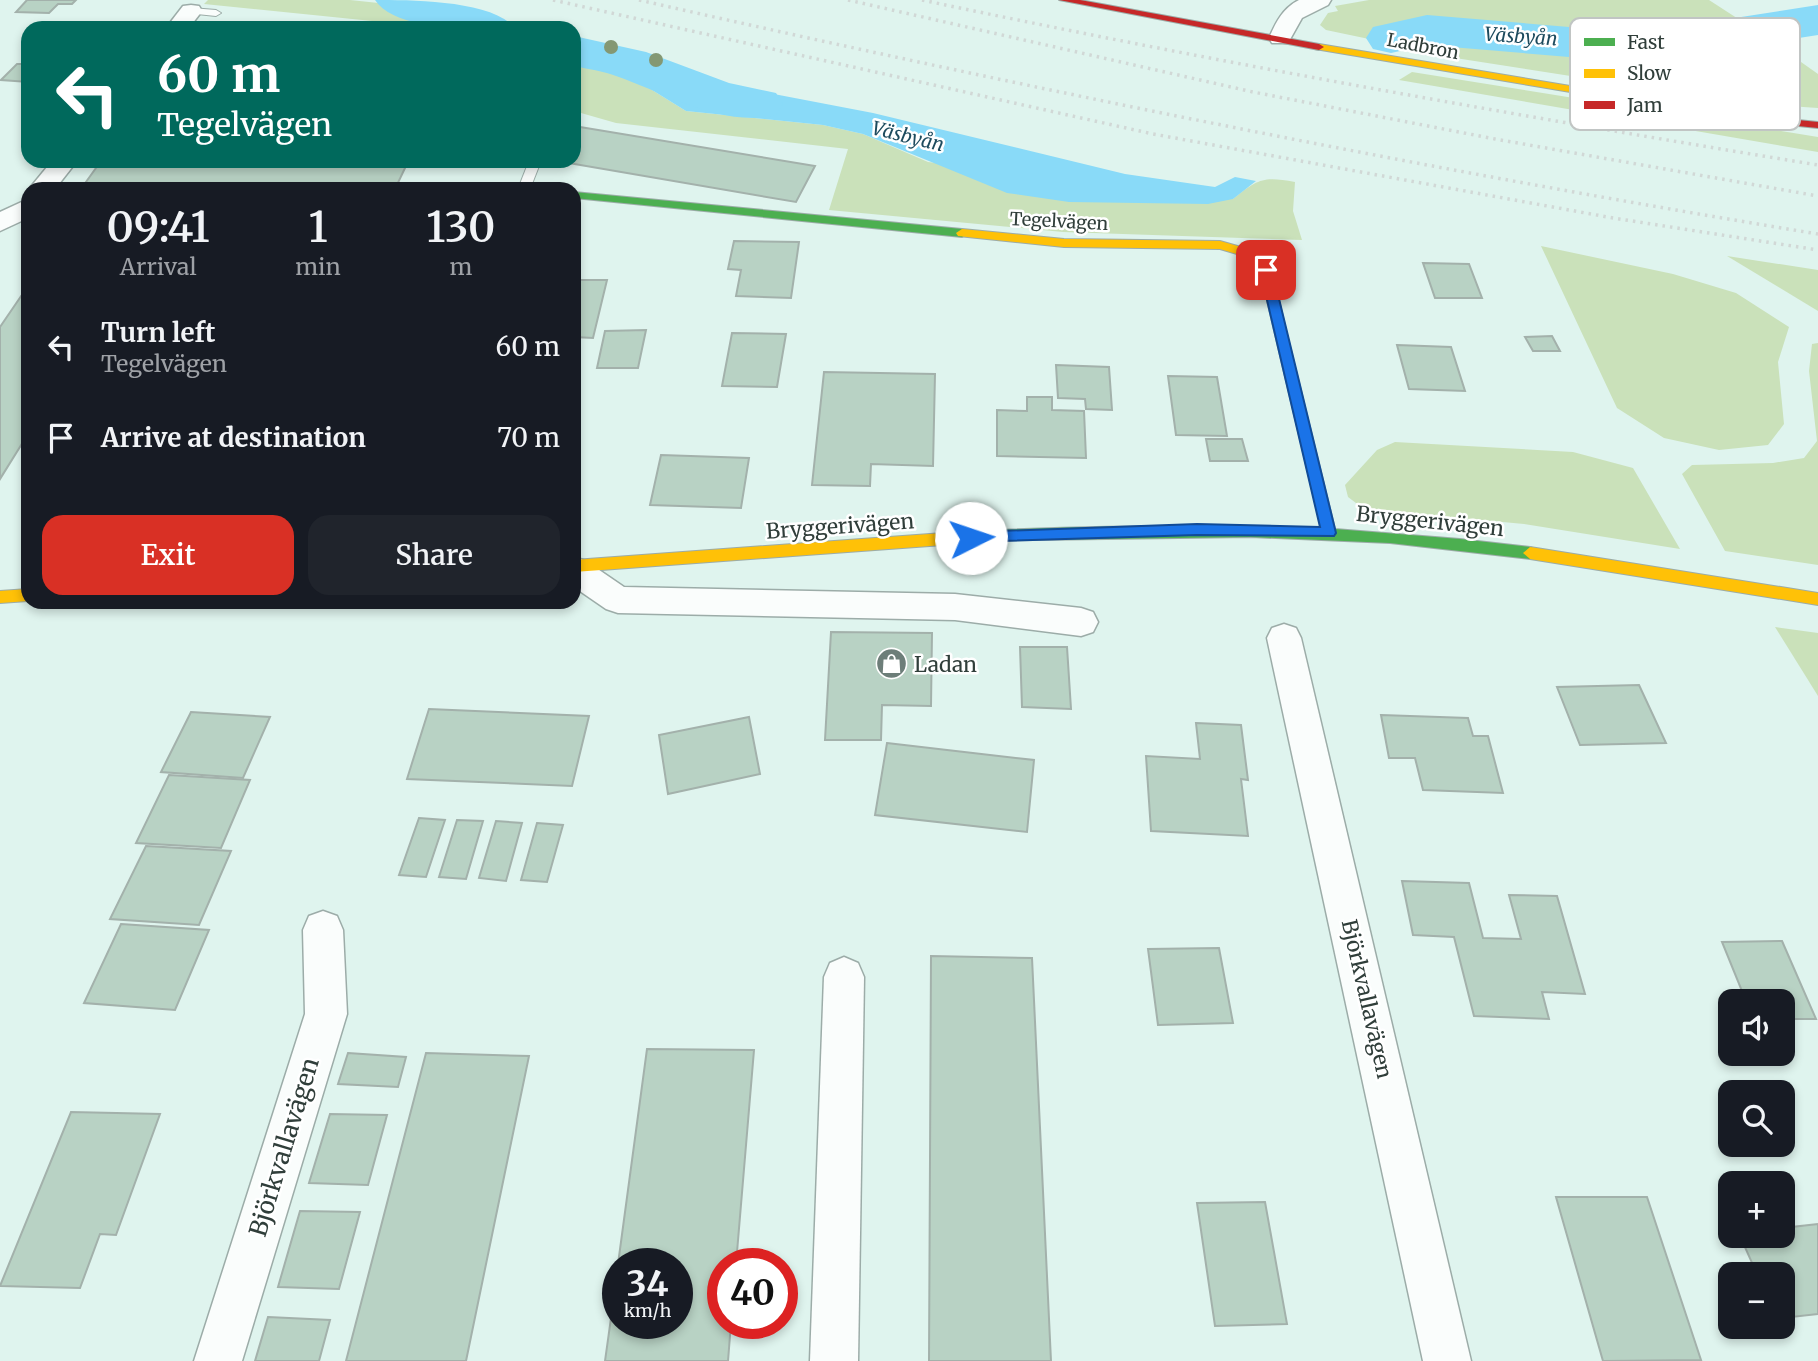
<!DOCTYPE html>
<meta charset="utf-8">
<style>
body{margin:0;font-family:Merriweather,serif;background:#20242c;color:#f1f3f6;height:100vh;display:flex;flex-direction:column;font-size:26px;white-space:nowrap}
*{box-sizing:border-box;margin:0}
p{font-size:23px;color:#9ea1a6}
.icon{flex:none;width:38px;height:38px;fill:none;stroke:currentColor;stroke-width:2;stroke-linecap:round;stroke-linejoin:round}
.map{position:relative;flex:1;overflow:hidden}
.side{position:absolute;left:21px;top:182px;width:560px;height:427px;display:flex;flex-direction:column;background:#171b24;border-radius:21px;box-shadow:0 4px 10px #0003}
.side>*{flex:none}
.hud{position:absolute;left:21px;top:21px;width:560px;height:147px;border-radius:21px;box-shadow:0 4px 10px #0003;background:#00695c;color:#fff;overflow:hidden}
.controls{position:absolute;left:1718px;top:989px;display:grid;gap:14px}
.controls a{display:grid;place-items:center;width:77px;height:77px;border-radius:14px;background:#171b24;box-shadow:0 4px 10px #0003;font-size:35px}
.speed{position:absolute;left:602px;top:1248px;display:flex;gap:14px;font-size:35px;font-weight:700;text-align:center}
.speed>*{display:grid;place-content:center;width:91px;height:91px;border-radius:50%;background:#171b24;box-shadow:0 4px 10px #0003;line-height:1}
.speed small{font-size:18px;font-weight:400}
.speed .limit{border:10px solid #d22;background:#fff;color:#111}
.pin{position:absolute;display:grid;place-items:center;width:60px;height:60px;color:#fff;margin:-30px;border-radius:14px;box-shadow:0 4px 10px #0006}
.me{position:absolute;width:77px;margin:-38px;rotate:86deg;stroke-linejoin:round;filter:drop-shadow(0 0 5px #0008)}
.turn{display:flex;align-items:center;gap:24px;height:147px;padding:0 21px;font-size:32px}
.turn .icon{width:91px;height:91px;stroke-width:2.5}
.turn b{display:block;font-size:49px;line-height:60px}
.eta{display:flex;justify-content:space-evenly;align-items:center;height:119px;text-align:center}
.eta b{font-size:42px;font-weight:600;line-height:49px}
.primary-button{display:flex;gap:14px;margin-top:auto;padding:14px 21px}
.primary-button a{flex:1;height:80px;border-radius:21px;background:#d93025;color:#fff;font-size:28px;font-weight:600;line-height:80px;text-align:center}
.primary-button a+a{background:#20242c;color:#f1f3f6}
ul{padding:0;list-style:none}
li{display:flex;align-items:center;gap:21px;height:91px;padding:0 21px}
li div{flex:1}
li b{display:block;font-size:26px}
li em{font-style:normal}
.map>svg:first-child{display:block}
.green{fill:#cae1ba}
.water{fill:#89daf8}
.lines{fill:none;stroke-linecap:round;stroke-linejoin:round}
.river{fill:#89daf8;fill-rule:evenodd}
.building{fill:#b8d2c4;stroke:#a3b1ab;stroke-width:2}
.lane-casing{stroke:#9caca8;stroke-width:2}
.street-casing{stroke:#9caca8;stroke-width:3}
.fast-casing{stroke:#9caca8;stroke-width:2}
.slow-casing{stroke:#9caca8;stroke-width:2}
.jam-casing{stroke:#9caca8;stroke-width:2}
.lane{fill:#fafdfc;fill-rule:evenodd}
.street{fill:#fafdfc;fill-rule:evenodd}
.fast{fill:#4caf50;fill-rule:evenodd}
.slow{fill:#ffc107;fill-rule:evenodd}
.jam{fill:#c62828;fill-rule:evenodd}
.rail{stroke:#d1d8d6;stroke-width:3.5;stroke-dasharray:2.5 5;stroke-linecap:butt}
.tree{fill:#849873}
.route{fill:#1a73e8;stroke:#114b97;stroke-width:2}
.labels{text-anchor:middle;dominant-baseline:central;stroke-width:5;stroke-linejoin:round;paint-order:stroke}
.far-street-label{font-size:18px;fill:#303e3a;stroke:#fff}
.far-water-label{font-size:19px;font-style:italic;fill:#1d4b5e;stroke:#fff}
.street-label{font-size:21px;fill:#303e3a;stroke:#fff}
.poi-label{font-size:21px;fill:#303e3a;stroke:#fff;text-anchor:start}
.near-street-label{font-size:24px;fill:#303e3a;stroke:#fff}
.key{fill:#fff;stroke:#c1c5c4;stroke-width:2}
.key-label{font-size:19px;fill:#303e3a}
</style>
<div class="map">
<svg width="1818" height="1361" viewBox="0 0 1818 1361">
<rect width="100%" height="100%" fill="#dff4ee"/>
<!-- green -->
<g class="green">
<polygon points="208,0 350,0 388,4 464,28 367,28 372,21 204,4"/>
<polygon points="1369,0 1709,0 1743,22 1669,37 1618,39 1422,23 1388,28 1369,39 1326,30 1320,25 1328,13 1338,11 1335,6"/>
<polygon points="1764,36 1818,74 1818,108 1744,103 1423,53 1408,46 1414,38 1501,42 1615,53 1691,50"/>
<path d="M574 59C597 63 630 64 644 85L686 111 823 125 863 134 928 162 1233 199C1258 179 1263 176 1295 182L1293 211 1302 240 1063 232 829 210 848 149 616 123 574 111Z"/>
<polygon points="1412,72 1818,137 1818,152 1399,80"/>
<polygon points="1541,246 1673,274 1736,293 1789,327 1778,362 1784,424 1768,445 1719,450 1664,438 1617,408"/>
<polygon points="1727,256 1818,270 1818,311"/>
<polygon points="1818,343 1818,565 1725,551 1682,474 1692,465 1773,463 1804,458 1817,441 1809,371 1812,344"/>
<polygon points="1395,442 1573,452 1633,468 1680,549 1524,524 1364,509 1348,497 1345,485 1377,450"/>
<polygon points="1775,627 1818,633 1818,696"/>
</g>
<!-- water -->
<polygon class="water" points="666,67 748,89 873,113 1125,174 1215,187 1235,177 1256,181 1233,199 1208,204 1069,202 1007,193 863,134 823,125 686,111 644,85 640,80"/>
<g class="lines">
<!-- river -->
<g class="river">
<path d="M375 0C411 0 492 0 515 28 478 28 397 33 375 0Z"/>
<polygon points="1818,5 1818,35 1657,60 1617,61 1427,45 1391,53 1373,49 1366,38 1373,27 1427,15 1617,31 1657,30"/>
<path d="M574 36 646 52 729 83 776 93 783 104 776 115C723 128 665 93 616 76 603 71 588 69 574 66Z"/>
</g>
</g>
<!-- building -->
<g class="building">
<polygon points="27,0 76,0 72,4 58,4 49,13 16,12"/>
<polygon points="17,64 28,64 28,82 1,80"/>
<polygon points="574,126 815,166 796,202 557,161 574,161"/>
<polygon points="101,161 207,161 406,166 395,189 81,189"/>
<polygon points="734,241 799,242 791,298 736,296 741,270 728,269"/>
<polygon points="1423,263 1469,264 1482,298 1435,298"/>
<polygon points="574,280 607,280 593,338 574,337"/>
<polygon points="28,286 28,434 0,479 0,327"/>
<polygon points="646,330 638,368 597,368 605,331"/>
<polygon points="732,333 786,334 777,387 722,386"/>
<polygon points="1552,336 1560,351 1533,351 1525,337"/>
<polygon points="1397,345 1451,347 1465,391 1409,389"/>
<polygon points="1056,365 1109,367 1112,410 1086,409 1085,399 1058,398"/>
<polygon points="824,372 935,374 933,466 871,464 870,486 812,485"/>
<polygon points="1168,376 1217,377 1227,436 1176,435"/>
<polygon points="1027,397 1052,397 1052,410 1084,411 1086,458 997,456 997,410 1027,411"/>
<polygon points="1206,439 1242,439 1248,461 1210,461"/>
<polygon points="661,455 749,458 741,508 650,505"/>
<polygon points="831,632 932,633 931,706 882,705 881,740 825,740"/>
<polygon points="1020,647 1067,647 1071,709 1022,707"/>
<polygon points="1639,685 1666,743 1580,745 1557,687"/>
<polygon points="429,709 589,716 572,786 407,779"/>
<polygon points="191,712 270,717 243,778 161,772"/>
<polygon points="1381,715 1468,718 1473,736 1488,736 1503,793 1423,790 1415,758 1389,758"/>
<polygon points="749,717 760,774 668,794 659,735"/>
<polygon points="1196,723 1241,725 1248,780 1241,779 1248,836 1151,831 1146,756 1200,759"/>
<polygon points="887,743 1034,760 1027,832 875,815"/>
<polygon points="169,775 250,780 221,848 136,843"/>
<polygon points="419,818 445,820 426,877 399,875"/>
<polygon points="457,820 483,821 466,879 439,877"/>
<polygon points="496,821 522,823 506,881 479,878"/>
<polygon points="537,823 563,825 547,882 521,880"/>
<polygon points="146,846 231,851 199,925 110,919"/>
<polygon points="1402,881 1469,883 1483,938 1521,939 1509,895 1557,896 1585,994 1542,992 1549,1019 1474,1016 1454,937 1413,935"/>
<polygon points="121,924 209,930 175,1010 84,1003"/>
<polygon points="1782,941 1816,1019 1783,1019 1783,1001 1746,1001 1722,942"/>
<polygon points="1219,948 1233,1023 1158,1025 1148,949"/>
<polygon points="931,956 1032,958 1051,1361 929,1361"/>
<polygon points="647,1049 754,1050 736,1264 723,1264 723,1323 731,1323 728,1361 605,1361 618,1268 618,1323 677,1323 677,1264 618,1264"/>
<polygon points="348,1053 406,1057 398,1087 338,1084"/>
<polygon points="426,1053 529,1056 466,1361 346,1361"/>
<polygon points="71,1112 160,1114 116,1235 100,1234 80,1288 0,1286"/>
<polygon points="330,1114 387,1115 368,1185 309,1183"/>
<polygon points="1556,1197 1647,1197 1701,1360 1603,1361"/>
<polygon points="1265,1202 1287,1324 1215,1326 1197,1203"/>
<polygon points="300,1211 360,1212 339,1289 278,1287"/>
<polygon points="1818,1224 1818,1314 1783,1318 1783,1274 1757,1274 1740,1236 1783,1236 1783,1228"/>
<polygon points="268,1317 330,1320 319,1361 255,1361"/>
</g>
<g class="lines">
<defs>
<g id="lane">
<polygon points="191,8 216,10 221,13 216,16 187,13 187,9"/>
<polygon points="529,161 541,161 530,189 518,189"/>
</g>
<g id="street">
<path d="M1299 0H1331L1328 5 1302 18 1288 43H1272L1269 38C1276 22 1283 8 1299 0Z"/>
<polygon points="191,5 199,6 202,11 189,28 166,28 183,6"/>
<polygon points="52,161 77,161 55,189 29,189"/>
<polygon points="28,199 28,218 0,231 0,212"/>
<polygon points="574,557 586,561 624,587 955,594 1081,608 1093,612 1098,622 1093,632 1081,636 955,620 618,613 606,609 574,587"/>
<polygon points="1284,624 1296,628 1301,638 1471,1361 1423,1361 1267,638 1272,628"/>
<polygon points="323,911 337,916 343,930 347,1014 242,1361 194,1361 305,1014 303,930 309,916"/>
<polygon points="844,957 858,963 864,977 858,1361 810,1361 824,977 830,963"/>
</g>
<g id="fast">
<polygon points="574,192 962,229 968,233 962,237 574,198"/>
<path d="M1280 326 1286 330 1335 529 1460 539 1530 547 1535 549 1537 553 1535 557 1530 559 1390 543 1251 537 966 541 964 537 966 533 971 531C1088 526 1204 524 1321 528L1274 330Z"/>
</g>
<g id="slow">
<polygon points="1319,44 1624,95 1629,98 1624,101 1315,49 1314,47"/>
<polygon points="962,229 1064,239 1220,241 1255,251 1272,270 1286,330 1280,334 1274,330 1260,271 1247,257 1220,249 1064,247 958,236 956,233"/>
<polygon points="971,531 978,537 971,543 574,572 574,560"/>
<polygon points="1530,547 1818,593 1818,605 1530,559 1523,553"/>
<polygon points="28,589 28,601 0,603 0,591"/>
</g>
<g id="jam">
<polygon points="1059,0 1080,0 1319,44 1324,47 1319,50"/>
<polygon points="1624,95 1750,115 1818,122 1818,128 1750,121 1620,100 1619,98"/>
</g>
</defs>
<!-- lane casing -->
<use href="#lane" class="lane-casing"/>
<!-- street casing -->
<use href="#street" class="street-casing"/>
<!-- fast casing -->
<use href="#fast" class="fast-casing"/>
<!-- slow casing -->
<use href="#slow" class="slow-casing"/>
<!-- jam casing -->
<use href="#jam" class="jam-casing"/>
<!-- lane -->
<use href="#lane" class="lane"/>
<!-- street -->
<use href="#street" class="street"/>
<!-- fast -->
<use href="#fast" class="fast"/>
<!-- slow -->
<use href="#slow" class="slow"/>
<!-- jam -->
<use href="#jam" class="jam"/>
<!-- rail -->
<g class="rail">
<polyline points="553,0 1153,134 1613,218 1818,250"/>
<path d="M639 0C1030 89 1422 169 1818 234"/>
<polyline points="848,0 1253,92 1495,139 1818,196"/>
<path d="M922 0C1219 63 1518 116 1818 165"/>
</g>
</g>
<!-- trees -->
<g class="tree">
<circle cx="611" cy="47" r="7"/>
<circle cx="656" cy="60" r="7"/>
</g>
<!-- route -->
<polygon class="route" points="1266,266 1272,270 1336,533 1334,536 1197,535 966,542 963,538 971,532 1197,524 1320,527 1260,270"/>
<!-- icons -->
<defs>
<symbol id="shop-disc" viewBox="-11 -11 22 22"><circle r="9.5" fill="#6d7e79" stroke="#fff"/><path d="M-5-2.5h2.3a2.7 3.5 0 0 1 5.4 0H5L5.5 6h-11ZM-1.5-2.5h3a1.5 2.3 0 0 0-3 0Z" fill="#fff"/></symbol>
</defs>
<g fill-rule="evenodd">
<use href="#shop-disc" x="874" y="646" width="35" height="35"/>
</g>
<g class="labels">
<!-- far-street labels -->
<g class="far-street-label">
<text transform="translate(1423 46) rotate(11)">Ladbron</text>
<text transform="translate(1059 221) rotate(3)">Tegelvägen</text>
</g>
<!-- far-water labels -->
<g class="far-water-label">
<text transform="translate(1521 36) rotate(4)">Väsbyån</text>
<text transform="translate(908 136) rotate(14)">Väsbyån</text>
</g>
<!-- street labels -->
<g class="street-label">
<text transform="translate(1430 521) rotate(6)">Bryggerivägen</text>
<text transform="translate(840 526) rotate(-4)">Bryggerivägen</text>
<text transform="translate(1367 999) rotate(77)">Björkvallavägen</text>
</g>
<!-- poi labels -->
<g class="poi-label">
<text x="914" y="664">Ladan</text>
</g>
<!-- near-street labels -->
<g class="near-street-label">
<text transform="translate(284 1147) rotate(-73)">Björkvallavägen</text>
</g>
</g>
<!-- legend -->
<rect x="1570" y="18" width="230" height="112" rx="10" class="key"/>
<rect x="1584" y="38" width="31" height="8" fill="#4caf50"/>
<rect x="1584" y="69" width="31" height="9" fill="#ffc107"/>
<rect x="1584" y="101" width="31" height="8" fill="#c62828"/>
<g class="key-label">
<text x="1627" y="49">Fast</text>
<text x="1627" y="80">Slow</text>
<text x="1627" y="112">Jam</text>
</g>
</svg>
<div class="controls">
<a><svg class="icon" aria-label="sound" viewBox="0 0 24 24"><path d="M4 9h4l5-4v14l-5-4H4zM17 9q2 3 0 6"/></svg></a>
<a><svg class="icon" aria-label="search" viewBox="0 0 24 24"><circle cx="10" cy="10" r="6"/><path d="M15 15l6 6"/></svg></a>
<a>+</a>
<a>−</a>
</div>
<div class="speed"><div>34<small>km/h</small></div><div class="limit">40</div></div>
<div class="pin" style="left:1266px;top:270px;background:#d93025"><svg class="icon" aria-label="arrive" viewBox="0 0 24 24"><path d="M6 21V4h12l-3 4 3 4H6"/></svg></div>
<svg class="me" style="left:971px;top:538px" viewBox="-20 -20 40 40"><circle r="19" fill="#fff"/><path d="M0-13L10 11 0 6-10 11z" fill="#1a73e8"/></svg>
<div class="hud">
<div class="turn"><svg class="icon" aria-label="left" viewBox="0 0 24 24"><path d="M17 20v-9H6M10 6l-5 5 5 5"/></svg><div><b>60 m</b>Tegelvägen</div></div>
</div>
<section class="side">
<div class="eta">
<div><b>09:41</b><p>Arrival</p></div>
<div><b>1</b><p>min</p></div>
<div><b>130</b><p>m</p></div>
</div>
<ul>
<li><svg class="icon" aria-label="left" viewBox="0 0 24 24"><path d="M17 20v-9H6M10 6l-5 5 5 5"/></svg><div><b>Turn left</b><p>Tegelvägen</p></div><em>60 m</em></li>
<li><svg class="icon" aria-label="arrive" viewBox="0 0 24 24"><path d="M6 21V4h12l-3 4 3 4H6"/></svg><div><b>Arrive at destination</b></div><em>70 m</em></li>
</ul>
<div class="primary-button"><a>Exit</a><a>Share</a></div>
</section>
</div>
